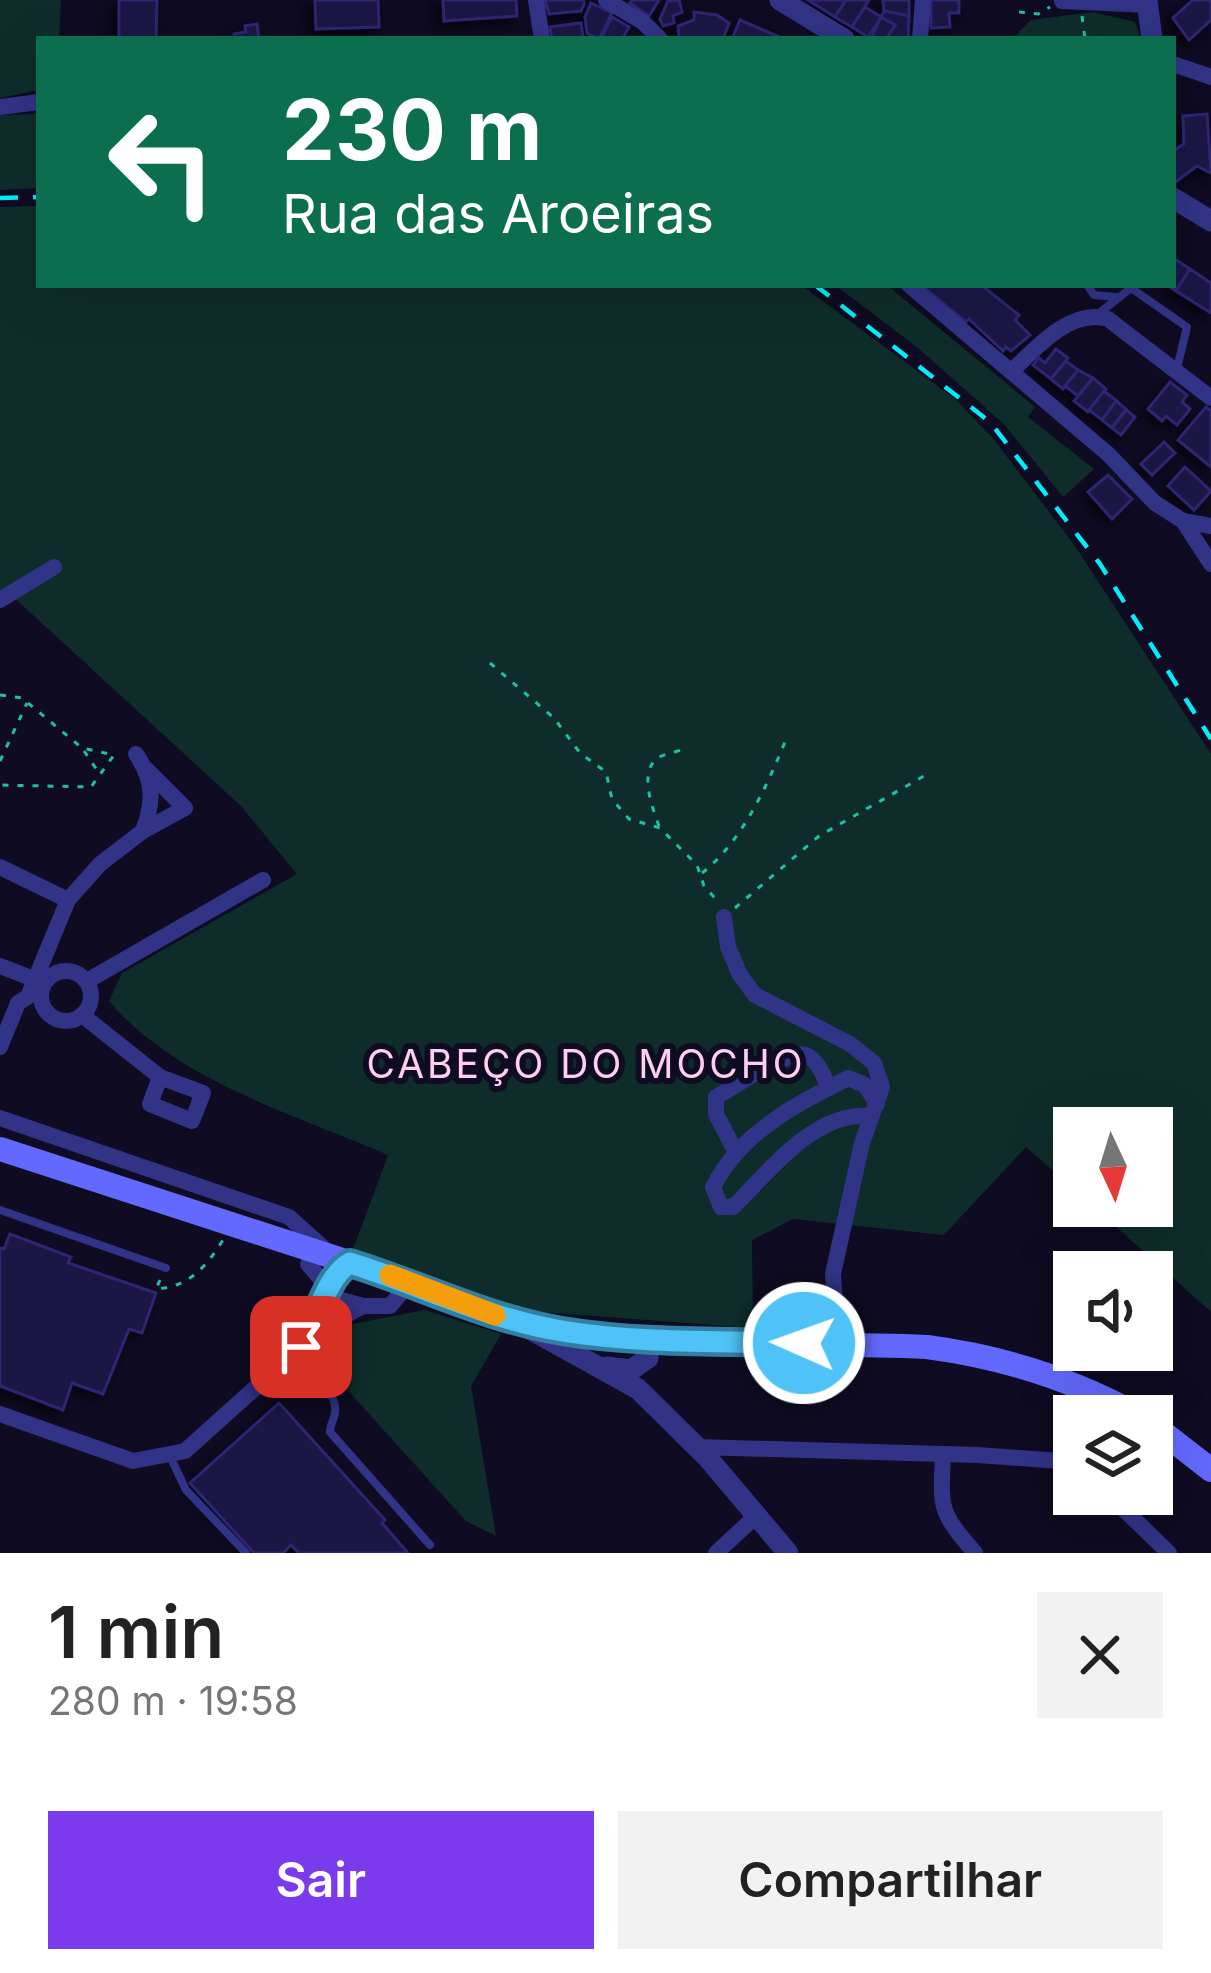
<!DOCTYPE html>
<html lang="pt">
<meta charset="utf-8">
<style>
body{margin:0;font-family:Inter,sans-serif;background:#f2f2f2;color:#222;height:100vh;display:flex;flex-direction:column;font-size:45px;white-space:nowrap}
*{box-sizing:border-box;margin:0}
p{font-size:39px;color:#767676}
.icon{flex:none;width:66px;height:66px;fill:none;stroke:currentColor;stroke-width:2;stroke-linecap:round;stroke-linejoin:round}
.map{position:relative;height:1553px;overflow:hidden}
.details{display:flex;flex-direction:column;background:#fff;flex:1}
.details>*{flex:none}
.banner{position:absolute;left:36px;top:36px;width:1140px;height:252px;border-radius:0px;box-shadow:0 12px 48px #0002;background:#0b6e4f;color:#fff;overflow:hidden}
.needle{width:78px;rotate:176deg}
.controls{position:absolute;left:1053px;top:1107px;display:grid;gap:24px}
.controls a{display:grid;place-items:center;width:120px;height:120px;border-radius:0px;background:#fff;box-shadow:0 12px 48px #0002;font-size:60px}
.pin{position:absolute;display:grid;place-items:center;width:102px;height:102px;color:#fff;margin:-51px;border-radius:24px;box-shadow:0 6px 18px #0006}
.me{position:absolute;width:132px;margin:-66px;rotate:272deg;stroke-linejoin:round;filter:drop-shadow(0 0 9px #0008)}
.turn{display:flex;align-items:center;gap:42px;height:252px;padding:0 48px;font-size:54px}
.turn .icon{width:156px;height:156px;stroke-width:2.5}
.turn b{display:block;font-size:84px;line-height:102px}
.round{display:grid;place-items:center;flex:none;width:126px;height:126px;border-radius:0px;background:#f2f2f2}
.overview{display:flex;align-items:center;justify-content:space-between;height:204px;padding:0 48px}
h1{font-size:72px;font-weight:600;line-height:90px}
.cta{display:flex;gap:24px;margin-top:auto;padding:24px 48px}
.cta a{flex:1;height:138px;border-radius:0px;background:#7c3aed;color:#fff;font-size:48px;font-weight:600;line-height:138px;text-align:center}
.cta a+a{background:#f2f2f2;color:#222}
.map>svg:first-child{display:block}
.green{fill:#0e2d2a}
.building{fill:#1c1545;stroke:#2f2573;stroke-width:3;filter:url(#shadow)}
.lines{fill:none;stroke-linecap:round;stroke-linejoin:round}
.path{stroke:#22beaa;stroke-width:3;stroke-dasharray:6 9;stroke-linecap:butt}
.service{stroke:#313386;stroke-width:8}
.minor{stroke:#313386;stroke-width:16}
.tertiary{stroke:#313386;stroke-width:21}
.secondary{stroke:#6369ff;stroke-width:24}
.rail{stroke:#00eef7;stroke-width:4.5;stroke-dasharray:18 15;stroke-linecap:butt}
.route-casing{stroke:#337fa1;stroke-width:30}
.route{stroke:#4fc3f7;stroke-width:21}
.slow{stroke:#f59e0b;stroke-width:21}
.labels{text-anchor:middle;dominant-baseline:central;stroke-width:12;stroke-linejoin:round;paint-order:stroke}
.neighbourhood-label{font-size:39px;letter-spacing:3px;fill:#ffcef0;stroke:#0e0b22}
</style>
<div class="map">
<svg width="1211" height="1553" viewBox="0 0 1211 1553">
<defs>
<filter id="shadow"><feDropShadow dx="-6" dy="6" stdDeviation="6" flood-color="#0009"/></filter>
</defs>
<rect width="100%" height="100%" fill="#0e0b22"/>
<!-- green -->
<g class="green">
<polygon points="0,0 61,0 59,39 39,39 39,90 0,98"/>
<polygon points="1093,12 1135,22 1141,39 1012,39 1031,20"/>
<polygon points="39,114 39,188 0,190 0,115"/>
<path d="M39 206V285H801L955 399 992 437 1073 543 1211 754V1312L1093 1206H1152V1128H1074V1189L1026 1147 944 1235 793 1219 752 1240 753 1328 527 1311 352 1252 388 1155C294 1114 177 1081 109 1001L122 973 297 874 241 806 9 593 0 595V207Z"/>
<polygon points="841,285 887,285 1035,407 1028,417 1094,469 1063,497 1004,424 918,348 839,288"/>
<polygon points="425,1310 501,1334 471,1386 496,1536 466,1521 314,1353 347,1325"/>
</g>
<!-- building -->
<g class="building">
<polygon points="119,0 157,0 156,39 119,39"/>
<polygon points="315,0 378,0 379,27 316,29"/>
<polygon points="443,0 516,0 517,16 444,21"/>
<polygon points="545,0 583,0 584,4 581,11 549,14"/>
<polygon points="632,0 659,0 649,16 630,3"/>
<polygon points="679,0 682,12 673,16 674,23 663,26 660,19 668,1"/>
<polygon points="808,0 846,0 835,17"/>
<polygon points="846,0 869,0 852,27 835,17"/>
<polygon points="883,0 909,0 909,16 884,11"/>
<polygon points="931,0 959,0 959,13 949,13 950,27 931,28"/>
<polygon points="1193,0 1211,0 1211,20 1189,40 1173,18"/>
<polygon points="591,3 612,13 599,39 587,33 585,17"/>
<polygon points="865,7 881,17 868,37 852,27"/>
<polygon points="884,11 909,16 908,39 886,39 895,25 881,17"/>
<polygon points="694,12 717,15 729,23 723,39 679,39 678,26 694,20"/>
<polygon points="612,17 629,27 622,39 601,39"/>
<polygon points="881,17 895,25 886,39 871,39"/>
<polygon points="740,20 784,39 732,39"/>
<polygon points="581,23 583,38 552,39 550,27"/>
<polygon points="257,24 259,39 235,39 234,34 246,32 245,26"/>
<polygon points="1207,114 1211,173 1197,166 1174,183 1173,151 1184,144 1183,116"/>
<polygon points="1173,258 1190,269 1176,291 1167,285 1173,285"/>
<polygon points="1190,269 1211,283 1211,313 1176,291"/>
<polygon points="921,285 981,285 1019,315 1015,320 1030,335 1011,351 1006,347 1003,351 969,319 966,322"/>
<polygon points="1056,349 1068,358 1051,379 1033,365 1039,358 1045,363"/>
<polygon points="1066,361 1078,370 1063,389 1051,379"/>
<polygon points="1078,370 1093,378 1078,396 1065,386"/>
<polygon points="1093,378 1106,389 1088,412 1074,401"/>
<polygon points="1170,382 1187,395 1182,402 1190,409 1177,425 1166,416 1162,421 1148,409"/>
<polygon points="1104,391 1117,401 1102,420 1089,410"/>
<polygon points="1116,401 1126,409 1112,428 1102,420"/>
<polygon points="1206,407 1211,411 1211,467 1178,440"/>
<polygon points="1126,410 1135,417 1121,435 1112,428"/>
<polygon points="1164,442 1175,453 1152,475 1141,464"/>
<polygon points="1185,467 1211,491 1194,510 1168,486"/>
<polygon points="1108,475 1132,499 1112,519 1088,492"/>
<polygon points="10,1234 71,1257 68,1263 156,1293 142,1333 129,1329 103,1394 72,1383 63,1410 0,1386 0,1248 4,1249"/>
<polygon points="279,1403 385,1520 382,1523 408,1553 299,1553 291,1545 283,1553 254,1553 190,1483"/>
</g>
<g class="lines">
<!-- path -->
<g class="path">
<polyline points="1019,12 1038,14 1050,7"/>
<polyline points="1082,16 1085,39"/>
<polyline points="490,663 554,718 580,753 606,772 612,799 629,819 660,828 697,865 704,886 720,904"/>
<polyline points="0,695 22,698 82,748 114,755 91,787 0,785"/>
<polyline points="84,751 99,773"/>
<polyline points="0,761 27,703"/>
<path d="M659 826C653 809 639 775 656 759 662 754 677 752 684 749"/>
<path d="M702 873C742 842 768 784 787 737"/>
<polyline points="735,908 819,836 924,776"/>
<path d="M160 1280 156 1289C189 1287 206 1267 223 1240"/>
</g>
<!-- service -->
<g class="service">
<polyline points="1087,285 1094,295 1117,297"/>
<polyline points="1098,314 1131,288 1187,327 1177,368"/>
<polyline points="0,1210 166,1268"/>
<path d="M297 1353C308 1366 339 1394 335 1413 334 1419 330 1425 330 1432L430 1545"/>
<polyline points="170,1456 186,1490 246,1553"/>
</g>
<!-- minor -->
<g class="minor">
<polyline points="536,0 542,39"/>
<polyline points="606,0 643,22 660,39"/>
<polyline points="1062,1 1148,5"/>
<polyline points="920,39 923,0"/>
<polyline points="1173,64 1211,77"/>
<polyline points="0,107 39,102"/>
<polyline points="909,285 1108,454 1155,503 1183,521 1211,526"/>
<path d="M1011 372C1035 349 1071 307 1108 319L1211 398"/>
<polyline points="1183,521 1211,564"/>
<polyline points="0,600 54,567"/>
<path d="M136 754C154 781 154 802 143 831L185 808 145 768"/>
<polyline points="0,867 68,900 30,992"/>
<polyline points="68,900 100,864 143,831"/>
<polyline points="724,917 728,947 740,975 755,995 850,1044 874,1063 882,1087 862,1143 833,1274 838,1344"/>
<polyline points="0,966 44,983"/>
<circle cx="66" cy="996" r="25"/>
<polyline points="87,981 263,880"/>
<polyline points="82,1015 160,1077 203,1093 192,1121 150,1104 160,1077"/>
<polyline points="0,1047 18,1003 40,989"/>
<path d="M870 1116C814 1111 769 1172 733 1207H721L713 1187C740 1133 795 1105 848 1078L865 1085 877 1104"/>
<polyline points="0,1118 289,1217 329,1253"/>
<path d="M735 1151 716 1114V1097C733 1088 790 1048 806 1055 818 1060 824 1077 829 1088"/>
<polyline points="327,1296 363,1306 390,1306 401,1293 398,1278"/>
<polyline points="308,1336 327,1296 327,1286 308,1264"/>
<polyline points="0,1414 133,1461 185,1451 301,1347 330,1324 363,1306"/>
<polyline points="698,1447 978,1455 1060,1461 1074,1470"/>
<path d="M943 1456C940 1510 940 1512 975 1553"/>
<polyline points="1108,1494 1169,1553"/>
<polyline points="716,1553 756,1516"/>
</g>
<!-- tertiary -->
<g class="tertiary">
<polyline points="780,0 844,39"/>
<polyline points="1147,0 1152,39"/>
<polyline points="1173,198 1211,221"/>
<polyline points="528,1328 638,1389 707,1457 788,1553"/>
<polyline points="607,1367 631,1370 648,1358 648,1347 632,1337"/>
</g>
<!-- secondary -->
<g class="secondary">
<path d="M0 1149 404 1280C561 1363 755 1339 927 1347 1003 1357 1071 1378 1139 1416"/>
<polyline points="1152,1424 1211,1470"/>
</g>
<!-- rail -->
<g class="rail">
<polyline points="0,198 39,197"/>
<polyline points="815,285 990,422 1100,564 1211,739"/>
</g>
</g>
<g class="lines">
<defs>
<path id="route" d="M301 1347C316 1321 327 1275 350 1263 421 1285 488 1319 562 1331 641 1344 724 1341 804 1343"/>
</defs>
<!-- route casing -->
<use href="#route" class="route-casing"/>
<!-- route -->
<use href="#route" class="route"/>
<!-- slow -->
<polyline class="slow" points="390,1275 495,1315"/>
</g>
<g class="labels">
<!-- neighbourhood labels -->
<g class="neighbourhood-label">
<text x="586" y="1063">CABEÇO DO MOCHO</text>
</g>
</g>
</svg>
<div class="controls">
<a><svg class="needle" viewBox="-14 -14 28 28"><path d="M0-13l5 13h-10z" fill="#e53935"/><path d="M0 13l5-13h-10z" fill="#767676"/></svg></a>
<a><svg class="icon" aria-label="sound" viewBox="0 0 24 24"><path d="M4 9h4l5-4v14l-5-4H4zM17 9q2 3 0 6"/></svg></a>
<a><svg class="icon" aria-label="layers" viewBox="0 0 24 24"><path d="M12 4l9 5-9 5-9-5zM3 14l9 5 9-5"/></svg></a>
</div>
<div class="pin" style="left:301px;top:1347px;background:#d93025"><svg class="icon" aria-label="arrive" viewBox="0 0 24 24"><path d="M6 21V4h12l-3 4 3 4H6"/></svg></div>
<svg class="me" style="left:804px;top:1343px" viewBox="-20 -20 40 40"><circle r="17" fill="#4fc3f7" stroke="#fff" stroke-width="3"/><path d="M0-11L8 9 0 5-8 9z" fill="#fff"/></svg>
<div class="banner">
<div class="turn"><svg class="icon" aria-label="left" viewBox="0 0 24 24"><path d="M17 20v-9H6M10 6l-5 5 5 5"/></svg><div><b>230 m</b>Rua das Aroeiras</div></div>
</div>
</div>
<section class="details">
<div class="overview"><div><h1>1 min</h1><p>280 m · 19:58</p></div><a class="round"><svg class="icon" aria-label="close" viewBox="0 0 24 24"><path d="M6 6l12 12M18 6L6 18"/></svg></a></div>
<div class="cta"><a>Sair</a><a>Compartilhar</a></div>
</section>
